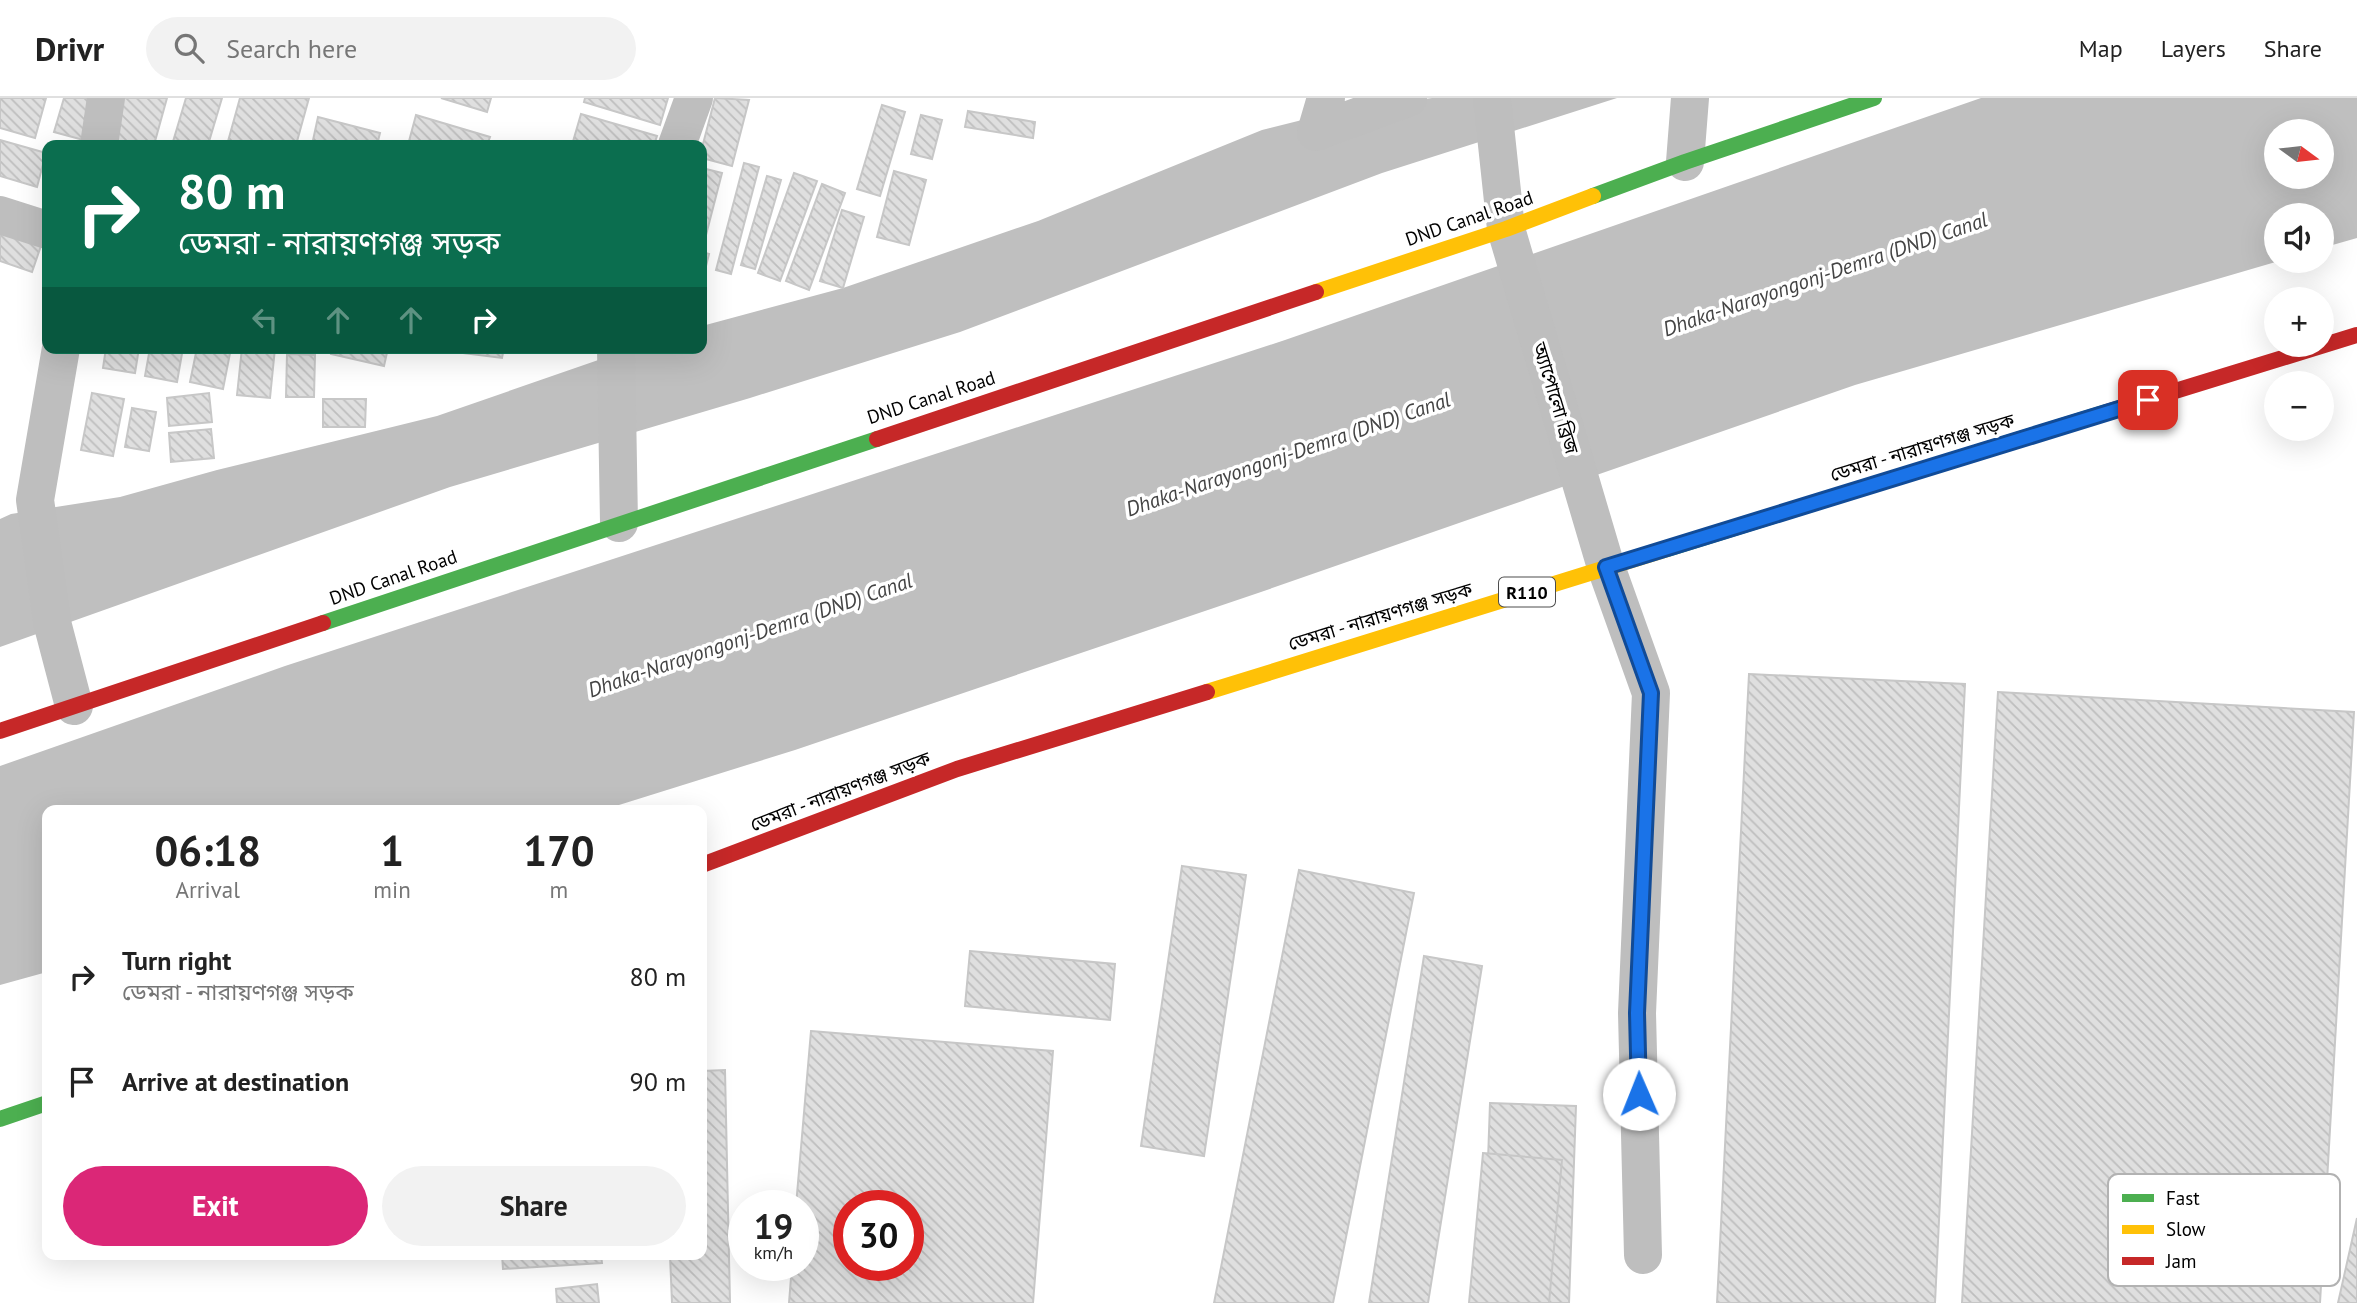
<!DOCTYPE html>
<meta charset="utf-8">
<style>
body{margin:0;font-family:"PT Sans","Noto Sans Bengali",sans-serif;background:#f2f2f2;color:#222;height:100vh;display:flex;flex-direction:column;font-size:26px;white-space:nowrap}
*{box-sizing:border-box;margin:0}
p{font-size:23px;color:#767676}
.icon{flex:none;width:38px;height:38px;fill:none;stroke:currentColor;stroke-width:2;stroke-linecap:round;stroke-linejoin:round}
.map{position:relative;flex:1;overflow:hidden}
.panel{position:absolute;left:42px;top:707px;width:665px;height:455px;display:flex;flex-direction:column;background:#fff;border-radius:14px;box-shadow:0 7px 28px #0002}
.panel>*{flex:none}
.top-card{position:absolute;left:42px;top:42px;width:665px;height:214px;border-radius:14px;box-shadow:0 7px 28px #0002;background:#0b6e4f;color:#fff;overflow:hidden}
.needle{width:46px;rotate:105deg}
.fabs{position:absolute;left:2264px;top:21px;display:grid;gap:14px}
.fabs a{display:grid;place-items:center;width:70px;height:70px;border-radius:50%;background:#fff;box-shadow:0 7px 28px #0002;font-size:35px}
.speed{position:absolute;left:728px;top:1092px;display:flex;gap:14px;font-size:35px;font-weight:700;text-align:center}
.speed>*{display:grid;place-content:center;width:91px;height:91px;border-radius:50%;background:#fff;box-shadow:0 7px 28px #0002;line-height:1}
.speed small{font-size:18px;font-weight:400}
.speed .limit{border:10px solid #d22;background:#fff;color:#111}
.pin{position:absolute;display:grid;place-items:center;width:60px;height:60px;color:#fff;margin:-30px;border-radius:14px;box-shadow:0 4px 10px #0006}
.me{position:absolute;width:77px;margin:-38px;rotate:359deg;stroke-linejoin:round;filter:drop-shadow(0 0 5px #0008)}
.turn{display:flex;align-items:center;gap:24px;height:147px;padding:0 21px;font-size:32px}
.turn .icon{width:91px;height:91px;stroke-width:2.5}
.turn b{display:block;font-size:49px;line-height:60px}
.lanes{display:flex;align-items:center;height:66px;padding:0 21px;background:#0003;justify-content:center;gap:35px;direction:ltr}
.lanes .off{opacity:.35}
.eta{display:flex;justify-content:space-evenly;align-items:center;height:119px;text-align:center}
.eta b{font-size:42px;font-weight:600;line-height:49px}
.button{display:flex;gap:14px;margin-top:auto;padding:14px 21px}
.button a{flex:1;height:80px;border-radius:42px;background:#db2777;color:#fff;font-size:28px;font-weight:600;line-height:80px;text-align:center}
.button a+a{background:#f2f2f2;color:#222}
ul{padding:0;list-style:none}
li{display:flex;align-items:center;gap:21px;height:105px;padding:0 21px}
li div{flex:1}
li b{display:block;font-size:26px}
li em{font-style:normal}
header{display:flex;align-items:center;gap:42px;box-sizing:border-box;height:98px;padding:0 35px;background:#fff;border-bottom:2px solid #e0e0e0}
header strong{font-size:33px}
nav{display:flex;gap:38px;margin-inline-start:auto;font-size:24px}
.search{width:490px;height:63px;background:#f2f2f2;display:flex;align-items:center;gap:18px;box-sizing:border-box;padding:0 24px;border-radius:38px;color:#767676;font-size:26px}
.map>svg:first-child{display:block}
.water{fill:#bfbfbf;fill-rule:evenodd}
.building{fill:url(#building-back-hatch);stroke:#c7c7c7;stroke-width:2;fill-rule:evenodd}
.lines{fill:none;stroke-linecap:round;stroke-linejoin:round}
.street{stroke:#bebebe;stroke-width:38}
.fast{stroke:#4caf50;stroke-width:16}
.slow{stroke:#ffc107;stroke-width:16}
.jam{stroke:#c62828;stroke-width:16}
.route-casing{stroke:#114b97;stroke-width:18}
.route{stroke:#1a73e8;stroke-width:12}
.labels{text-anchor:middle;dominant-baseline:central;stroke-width:7;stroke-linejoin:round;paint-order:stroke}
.shield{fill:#fff;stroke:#4c4c4c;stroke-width:2}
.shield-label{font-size:18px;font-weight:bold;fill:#000}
.street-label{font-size:19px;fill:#000;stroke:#fff}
.water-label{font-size:21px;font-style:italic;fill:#444;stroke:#fff}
.key{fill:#fff;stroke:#b2b2b2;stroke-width:2}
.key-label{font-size:19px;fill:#000}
</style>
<header>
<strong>Drivr</strong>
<div class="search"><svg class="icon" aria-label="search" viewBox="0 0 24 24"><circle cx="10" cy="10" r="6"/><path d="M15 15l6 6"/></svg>Search here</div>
<nav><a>Map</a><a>Layers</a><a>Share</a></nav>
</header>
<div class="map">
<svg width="2357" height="1205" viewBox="0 0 2357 1205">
<defs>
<pattern id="building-back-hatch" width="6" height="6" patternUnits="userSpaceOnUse" patternTransform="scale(1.75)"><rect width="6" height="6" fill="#dfdfdf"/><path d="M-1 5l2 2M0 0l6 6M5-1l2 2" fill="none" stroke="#bebebe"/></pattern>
</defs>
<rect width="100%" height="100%" fill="#fff"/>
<!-- water -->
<g class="water">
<polygon points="1432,0 1617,0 1382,75 960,234 750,300 450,389 0,549 0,421 11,416 120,399 217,372 437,318 633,250 702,250 702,228 843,190 1038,123 1262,32 1346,11"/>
<path d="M1981 0H2357V140L2322 150V117H2277V163H2279L1855 287 1261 494 795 652 603 712H47V874L0 887V668L285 568 1285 242ZM2277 33H2322V79H2277Z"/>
</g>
<!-- building -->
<g class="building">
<polygon points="0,0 46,0 35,40 0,30"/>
<polygon points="64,0 167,0 154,47 102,47 54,34"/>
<polygon points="186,0 222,0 208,47 172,47"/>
<polygon points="240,0 309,0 296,47 227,47"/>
<polygon points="441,0 491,0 487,14"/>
<polygon points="585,0 668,0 660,27 584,4"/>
<polygon points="715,0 749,2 732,68 702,60 702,50"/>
<polygon points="882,7 905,14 880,98 857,91"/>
<polygon points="968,13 1035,24 1033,40 965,29"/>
<polygon points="581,16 657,38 654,47 572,47"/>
<polygon points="416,17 490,39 487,47 408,47"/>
<polygon points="921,17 942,22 932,61 911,56"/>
<polygon points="318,19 380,35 377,47 312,47"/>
<polygon points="0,42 46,55 37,89 0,78"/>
<polygon points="744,65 759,69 731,176 716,172"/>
<polygon points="702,70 722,75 705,141 702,140"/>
<polygon points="894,73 926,82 909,147 877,139"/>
<polygon points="794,75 817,83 780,183 758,175"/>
<polygon points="767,78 781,82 755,171 741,167"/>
<polygon points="822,86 845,95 809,192 786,183"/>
<polygon points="842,112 864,119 843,190 820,183"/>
<polygon points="0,123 44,139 32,174 0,163"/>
<polygon points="702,154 709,156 702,184"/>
<polygon points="106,250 139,250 135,275 103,270"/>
<polygon points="150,250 183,250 177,284 145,278"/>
<polygon points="197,250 231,250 223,291 190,284"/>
<polygon points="242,250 275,250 270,300 237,297"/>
<polygon points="332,250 388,250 384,268 331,256"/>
<polygon points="423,250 504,250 502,260"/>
<polygon points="287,256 315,257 314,299 286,299"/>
<polygon points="92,295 124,301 113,358 81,352"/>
<polygon points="209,295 212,324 169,328 167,300"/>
<polygon points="323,301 366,301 365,329 323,329"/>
<polygon points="132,310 156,314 149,353 125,349"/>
<polygon points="211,331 214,360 171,364 169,335"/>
<polygon points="1749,576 1965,586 1935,1205 1717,1205"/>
<polygon points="1998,594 2354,614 2320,1205 1962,1205"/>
<polygon points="1182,768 1246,777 1204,1058 1141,1048"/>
<polygon points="1299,772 1414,795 1333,1205 1214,1205"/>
<polygon points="970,853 1115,866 1110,922 965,908"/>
<polygon points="1424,858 1482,868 1428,1205 1369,1205"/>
<path d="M811 933 1053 953 1033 1205H789L792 1167H803V1108H796ZM849 1108H908V1167H849Z"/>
<polygon points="725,972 730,1205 672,1205 670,1157 702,1157 702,973"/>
<polygon points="1490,1005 1576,1008 1569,1205 1483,1205"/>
<polygon points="1483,1055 1562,1062 1549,1205 1469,1205"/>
<polygon points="2357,1120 2357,1205 2338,1205"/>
<polygon points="502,1157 601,1157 602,1165 503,1171"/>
<polygon points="597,1186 599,1205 557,1205 556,1191"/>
</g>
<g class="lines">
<!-- street -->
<g class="street">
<polyline points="1326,0 1316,34 1408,0"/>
<polyline points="1492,0 1506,131 1606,469 1651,595 1637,915 1643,1157"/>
<polyline points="99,47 106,0"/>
<polyline points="677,47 694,0"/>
<polyline points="1685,64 1690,0"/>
<polyline points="0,117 47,132"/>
<polyline points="61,250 35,402 53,528 74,608"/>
<polyline points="616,250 619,425"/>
</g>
<!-- fast -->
<g class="fast">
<polyline points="1593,98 1685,64 1874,0"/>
<polyline points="1667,451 2107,314"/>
<polyline points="323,525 877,341"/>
<polyline points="0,1021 47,1005"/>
</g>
<!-- slow -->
<g class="slow">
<polyline points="1316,194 1506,131 1593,98"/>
<polyline points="1207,594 1667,451"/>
</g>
<!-- jam -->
<g class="jam">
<polyline points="2107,314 2357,237"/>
<polyline points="877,341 1316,194"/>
<polyline points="0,633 323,525"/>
<polyline points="702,767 957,671 1207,594"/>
</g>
</g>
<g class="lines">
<defs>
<polyline id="route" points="1639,996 1637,915 1651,595 1606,469 2148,302"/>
</defs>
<!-- route casing -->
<use href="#route" class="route-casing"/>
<!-- route -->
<use href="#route" class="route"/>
</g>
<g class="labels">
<!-- shield labels -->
<rect class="shield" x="1499" y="479.5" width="56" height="29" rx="5"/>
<g class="shield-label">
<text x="1527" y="494">R110</text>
</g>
<!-- street labels -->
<g class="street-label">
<text transform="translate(1469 120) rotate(-19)">DND Canal Road</text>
<text transform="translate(931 299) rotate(-18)">DND Canal Road</text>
<text transform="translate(1556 300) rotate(73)">অ্যাপোলো ব্রিজ</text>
<text transform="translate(1922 349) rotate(-17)">ডেমরা - নারায়ণগঞ্জ সড়ক</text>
<text transform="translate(393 479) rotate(-19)">DND Canal Road</text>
<text transform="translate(1380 518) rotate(-17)">ডেমরা - নারায়ণগঞ্জ সড়ক</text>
<text transform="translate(840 693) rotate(-21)">ডেমরা - নারায়ণগঞ্জ সড়ক</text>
</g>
<!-- water labels -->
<g class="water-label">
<text transform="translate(1825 176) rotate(-19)">Dhaka-Narayongonj-Demra (DND) Canal</text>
<text transform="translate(1288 356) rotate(-19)">Dhaka-Narayongonj-Demra (DND) Canal</text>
<text transform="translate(750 537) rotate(-19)">Dhaka-Narayongonj-Demra (DND) Canal</text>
</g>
</g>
<!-- legend -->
<rect x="2108" y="1076" width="232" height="112" rx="10" class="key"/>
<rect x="2122" y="1096" width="32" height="8" fill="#4caf50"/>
<rect x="2122" y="1127" width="32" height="9" fill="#ffc107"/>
<rect x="2122" y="1159" width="32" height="8" fill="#c62828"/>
<g class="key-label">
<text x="2166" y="1107">Fast</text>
<text x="2166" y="1138">Slow</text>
<text x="2166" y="1170">Jam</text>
</g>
</svg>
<div class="fabs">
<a><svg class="needle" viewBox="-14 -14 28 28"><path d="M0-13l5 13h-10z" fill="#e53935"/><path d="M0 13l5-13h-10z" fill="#767676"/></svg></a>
<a><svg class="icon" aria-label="sound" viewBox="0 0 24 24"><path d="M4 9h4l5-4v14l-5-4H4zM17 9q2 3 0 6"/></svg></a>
<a>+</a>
<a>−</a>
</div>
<div class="speed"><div>19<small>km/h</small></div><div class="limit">30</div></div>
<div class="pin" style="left:2148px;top:302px;background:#d93025"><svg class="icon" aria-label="arrive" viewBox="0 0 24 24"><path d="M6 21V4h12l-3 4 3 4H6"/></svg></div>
<svg class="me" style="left:1639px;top:996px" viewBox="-20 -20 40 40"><circle r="19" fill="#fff"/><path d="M0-13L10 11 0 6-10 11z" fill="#1a73e8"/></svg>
<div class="top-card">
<div class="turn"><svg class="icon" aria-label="right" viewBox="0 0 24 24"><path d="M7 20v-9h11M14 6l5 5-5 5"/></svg><div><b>80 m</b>ডেমরা - নারায়ণগঞ্জ সড়ক</div></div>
<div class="lanes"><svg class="icon off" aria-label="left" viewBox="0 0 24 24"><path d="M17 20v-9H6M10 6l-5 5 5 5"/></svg><svg class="icon off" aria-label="ahead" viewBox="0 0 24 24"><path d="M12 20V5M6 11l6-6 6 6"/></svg><svg class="icon off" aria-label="ahead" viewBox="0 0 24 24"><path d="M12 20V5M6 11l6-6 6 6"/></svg><svg class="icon" aria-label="right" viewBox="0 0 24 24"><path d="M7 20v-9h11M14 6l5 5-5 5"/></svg></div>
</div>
<section class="panel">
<div class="eta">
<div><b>06:18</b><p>Arrival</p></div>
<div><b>1</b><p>min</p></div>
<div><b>170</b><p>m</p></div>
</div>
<ul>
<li><svg class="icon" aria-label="right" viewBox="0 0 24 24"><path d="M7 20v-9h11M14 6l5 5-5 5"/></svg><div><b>Turn right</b><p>ডেমরা - নারায়ণগঞ্জ সড়ক</p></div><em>80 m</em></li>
<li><svg class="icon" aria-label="arrive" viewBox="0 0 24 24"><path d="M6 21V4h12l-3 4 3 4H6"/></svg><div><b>Arrive at destination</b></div><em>90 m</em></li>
</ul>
<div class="button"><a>Exit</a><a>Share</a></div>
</section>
</div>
